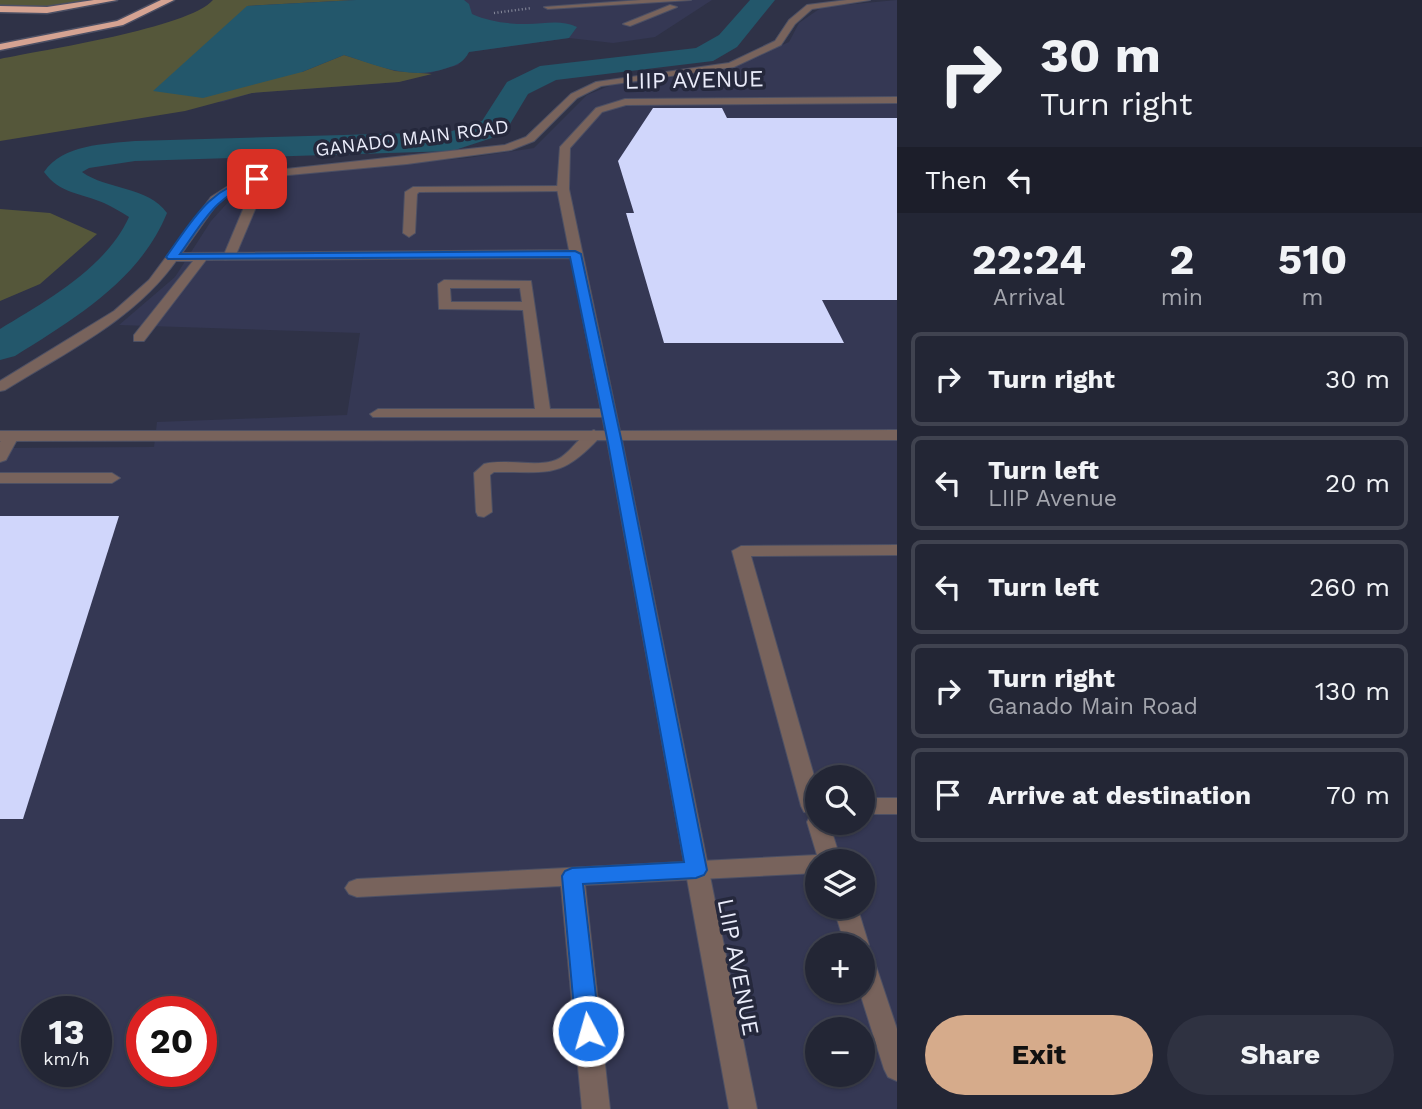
<!DOCTYPE html>
<meta charset="utf-8">
<style>
body{margin:0;font-family:"Work Sans",sans-serif;background:#2f3241;color:#f1f3f6;height:100vh;display:flex;flex-direction:column;font-size:26px;white-space:nowrap}
*{box-sizing:border-box;margin:0}
p{font-size:23px;color:#a3a5ad}
.icon{flex:none;width:38px;height:38px;fill:none;stroke:currentColor;stroke-width:2;stroke-linecap:round;stroke-linejoin:round}
.map{position:relative;flex:1;overflow:hidden}
.drawer{display:flex;flex-direction:column;background:#232635;width:525px}
.drawer>*{flex:none}
.top-card{background:#232635;color:#f1f3f6;overflow:hidden}
.fabs{position:absolute;left:805px;top:765px;display:grid;gap:14px}
.fabs a{display:grid;place-items:center;width:70px;height:70px;border-radius:50%;background:#232635;box-shadow:0 2px 5px #0004,0 0 0 2px #404350;font-size:35px}
.speed{position:absolute;left:21px;top:996px;display:flex;gap:14px;font-size:35px;font-weight:700;text-align:center}
.speed>*{display:grid;place-content:center;width:91px;height:91px;border-radius:50%;background:#232635;box-shadow:0 2px 5px #0004,0 0 0 2px #404350;line-height:1}
.speed small{font-size:18px;font-weight:400}
.speed .limit{border:10px solid #d22;background:#fff;color:#111}
.pin{position:absolute;display:grid;place-items:center;width:60px;height:60px;color:#fff;margin:-30px;border-radius:14px;box-shadow:0 4px 10px #0006}
.me{position:absolute;width:77px;margin:-38px;rotate:354deg;stroke-linejoin:round;filter:drop-shadow(0 0 5px #0008)}
.turn{display:flex;align-items:center;gap:24px;height:147px;padding:0 28px;font-size:32px}
.turn .icon{width:91px;height:91px;stroke-width:2.5}
.turn b{display:block;font-size:49px;line-height:60px}
.then{display:flex;align-items:center;height:66px;padding:0 28px;background:#0003;gap:14px;font-size:26px}
.eta{display:flex;justify-content:space-evenly;align-items:center;height:119px;text-align:center}
.eta b{font-size:42px;font-weight:700;line-height:49px}
.cta{display:flex;gap:14px;margin-top:auto;padding:14px 28px}
.cta a{flex:1;height:80px;border-radius:42px;background:#d6ab8b;color:#111;font-size:28px;font-weight:700;line-height:80px;text-align:center}
.cta a+a{background:#2f3241;color:#f1f3f6}
ul{padding:0;list-style:none}
li{display:flex;align-items:center;gap:21px;height:94px;margin:0 14px 10px;padding:0 14px;border:4px solid #404350;border-radius:10px}
li div{flex:1}
li b{display:block;font-size:26px}
li em{font-style:normal}
main{display:flex;flex:1;min-height:0}
.map>svg:first-child{display:block}
.built{fill:#353854;fill-rule:evenodd}
.green{fill:#55573a}
.water{fill:#23576b}
.lines{fill:none;stroke-linecap:round;stroke-linejoin:round}
.river{fill:#23576b;fill-rule:evenodd}
.building{fill:#d0d6fb}
.service-casing{stroke:#4d5064;stroke-width:2}
.minor-casing{stroke:#4d5064;stroke-width:2}
.motorway-casing{stroke:#4d5064;stroke-width:3}
.path{stroke:#888b9c;stroke-width:2.5;stroke-dasharray:1 2.5;stroke-linecap:butt}
.service{fill:#78635c;fill-rule:evenodd}
.minor{fill:#78635c;fill-rule:evenodd}
.motorway{fill:#d5a392;fill-rule:evenodd}
.route{fill:#1a73e8;stroke:#114b97;stroke-width:2}
.labels{text-anchor:middle;dominant-baseline:central;stroke-width:7;stroke-linejoin:round;paint-order:stroke}
.far-street-label{font-size:19px;fill:#eaecfa;stroke:#25283c}
.street-label{font-size:23px;fill:#eaecfa;stroke:#25283c}
</style>
<main>
<div class="map">
<svg width="897" height="1109" viewBox="0 0 897 1109">
<rect width="100%" height="100%" fill="#2f3247"/>
<!-- built -->
<g class="built">
<polygon points="213,0 712,0 655,37 613,43 569,38 469,52 458,65 399,82 252,93 223,102 127,99"/>
<path d="M897 0V1109H0V448L154 447 157 422 347 415 360 333 119 325 175 277 211 221 241 188 288 174 467 158 534 148 587 95 616 83 667 78 740 64 789 42 799 23 822 7ZM817 777H863V822H817ZM817 861H863V906H817ZM817 945H863V990H817ZM37 1012H96V1071H37ZM142 1012H201V1071H142ZM817 1029H863V1074H817Z"/>
</g>
<!-- green -->
<g class="green">
<path d="M0 0H98C65 7 34 9 0 5Z"/>
<path d="M213 0H356L247 6 302 72 344 55 395 71 432 74 399 82 252 93 185 111 0 141V59C42 50 189 28 213 0Z"/>
<polygon points="0,209 50,213 97,234 40,284 0,301"/>
</g>
<!-- water -->
<path class="water" d="M356 0H464L469 4 472 14C490 22 508 24 527 24 545 24 560 19 577 27L569 38 469 52C464 62 457 65 447 68 411 81 379 66 344 55L302 72 203 98 153 91 247 6Z"/>
<g class="lines">
<!-- river -->
<path class="river" d="M750 0H775L737 47 713 61 556 80 528 94 504 134 452 151 135 161 89 168 82 172C107 190 148 186 167 213 140 280 74 319 15 356L0 360V329C46 301 106 268 129 217 121 212 113 207 104 203 81 193 60 194 44 172 63 144 105 144 135 141L449 132 482 121 507 82 540 66 696 48 719 35Z"/>
</g>
<!-- building -->
<g class="building">
<polygon points="653,108 722,108 727,118 897,118 897,300 822,300 844,343 664,343 626,213 634,213 618,161"/>
<polygon points="0,516 119,516 23,819 0,819"/>
</g>
<g class="lines">
<defs>
<g id="service">
<polygon points="641,0 691,0 548,9 544,7"/>
<polygon points="670,5 677,7 630,26 623,24"/>
<polygon points="563,186 569,189 567,191 419,192 417,194 415,233 409,237 403,233 405,192 413,187"/>
<polygon points="253,197 259,200 235,257 225,260 223,257 247,200"/>
<path d="M444 280 531 281 550 409H608L613 411 616 414 613 417H373L370 414 378 409H535L523 310 439 309 438 284ZM450 288H520L522 302H451Z"/>
<path d="M594 430 602 435 599 438C560 480 548 471 494 472L490 475 492 512 484 517 478 516 476 512 474 473 484 464C505 458 537 468 556 460 571 454 579 434 594 430Z"/>
<polygon points="11,431 19,436 6,460 0,462 0,442 6,433"/>
<polygon points="0,473 112,473 120,478 112,483 0,483"/>
<polygon points="897,545 897,555 751,556 817,786 817,822 829,822 841,861 817,861 817,873 585,885 610,1109 582,1109 561,886 357,897 349,894 345,888 349,882 357,879 817,855 807,822 810,816 817,814 804,812 801,806 732,551 741,546"/>
<rect x="863" y="798" width="34" height="16"/>
<polygon points="833,906 857,906 869,945 863,953 872,956 875,963 897,1029 897,1081 888,1077 884,1069 859,990 863,990 863,945 845,945"/>
</g>
<path id="minor" d="M847 0H870L812 9 795 24 781 45 734 67 601 86 577 98 534 141 511 150 407 164 278 176 241 187 219 201 182 253 569 250 557 189 560 147 596 108 625 99 897 97V103L626 105 602 112 570 148 569 189 620 431 897 430V440H622L757 1109H729L607 440 0 441V431H605L571 258 206 260 144 341H134V335L193 261H176C134 320 66 352 5 390L0 391V381L114 311 149 280 211 197 233 183 277 170 505 145 526 137 571 94 596 82 729 63 775 41 789 20 807 5Z"/>
<g id="motorway">
<polygon points="94,0 117,0 47,13 0,12 0,6 47,7"/>
<polygon points="161,0 174,0 123,25 0,50 0,44 117,21"/>
</g>
</defs>
<!-- service casing -->
<use href="#service" class="service-casing"/>
<!-- minor casing -->
<use href="#minor" class="minor-casing"/>
<!-- motorway casing -->
<use href="#motorway" class="motorway-casing"/>
<!-- path -->
<polyline class="path" points="494,13 532,8"/>
<!-- service -->
<use href="#service" class="service"/>
<!-- minor -->
<use href="#minor" class="minor"/>
<!-- motorway -->
<use href="#motorway" class="motorway"/>
</g>
<!-- route -->
<path class="route" d="M257 176 260 177V181C215 195 206 218 180 254L575 251 581 254 622 443 707 870 704 875 696 878 583 884 600 1031 596 1039 588 1042 579 1039 576 1031 562 876 565 871 572 868 684 862 608 443 570 257 168 259 166 257C194 218 208 189 257 176Z"/>
<g class="labels">
<!-- far-street labels -->
<g class="far-street-label">
<text transform="translate(412 138) rotate(-7)">GANADO MAIN ROAD</text>
</g>
<!-- street labels -->
<g class="street-label">
<text transform="translate(694 80) rotate(-1)">LIIP AVENUE</text>
<text transform="translate(738 967) rotate(79)">LIIP AVENUE</text>
</g>
</g>
</svg>
<div class="fabs">
<a><svg class="icon" aria-label="search" viewBox="0 0 24 24"><circle cx="10" cy="10" r="6"/><path d="M15 15l6 6"/></svg></a>
<a><svg class="icon" aria-label="layers" viewBox="0 0 24 24"><path d="M12 4l9 5-9 5-9-5zM3 14l9 5 9-5"/></svg></a>
<a>+</a>
<a>−</a>
</div>
<div class="speed"><div>13<small>km/h</small></div><div class="limit">20</div></div>
<div class="pin" style="left:257px;top:179px;background:#d93025"><svg class="icon" aria-label="arrive" viewBox="0 0 24 24"><path d="M6 21V4h12l-3 4 3 4H6"/></svg></div>
<svg class="me" style="left:588px;top:1031px" viewBox="-20 -20 40 40"><circle r="17" fill="#1a73e8" stroke="#fff" stroke-width="3"/><path d="M0-11L8 9 0 5-8 9z" fill="#fff"/></svg>
</div>
<section class="drawer">
<div class="top-card">
<div class="turn"><svg class="icon" aria-label="right" viewBox="0 0 24 24"><path d="M7 20v-9h11M14 6l5 5-5 5"/></svg><div><b>30 m</b>Turn right</div></div>
<div class="then">Then<svg class="icon" aria-label="left" viewBox="0 0 24 24"><path d="M17 20v-9H6M10 6l-5 5 5 5"/></svg></div>
</div>
<div class="eta">
<div><b>22:24</b><p>Arrival</p></div>
<div><b>2</b><p>min</p></div>
<div><b>510</b><p>m</p></div>
</div>
<ul>
<li><svg class="icon" aria-label="right" viewBox="0 0 24 24"><path d="M7 20v-9h11M14 6l5 5-5 5"/></svg><div><b>Turn right</b></div><em>30 m</em></li>
<li><svg class="icon" aria-label="left" viewBox="0 0 24 24"><path d="M17 20v-9H6M10 6l-5 5 5 5"/></svg><div><b>Turn left</b><p>LIIP Avenue</p></div><em>20 m</em></li>
<li><svg class="icon" aria-label="left" viewBox="0 0 24 24"><path d="M17 20v-9H6M10 6l-5 5 5 5"/></svg><div><b>Turn left</b></div><em>260 m</em></li>
<li><svg class="icon" aria-label="right" viewBox="0 0 24 24"><path d="M7 20v-9h11M14 6l5 5-5 5"/></svg><div><b>Turn right</b><p>Ganado Main Road</p></div><em>130 m</em></li>
<li><svg class="icon" aria-label="arrive" viewBox="0 0 24 24"><path d="M6 21V4h12l-3 4 3 4H6"/></svg><div><b>Arrive at destination</b></div><em>70 m</em></li>
</ul>
<div class="cta"><a>Exit</a><a>Share</a></div>
</section>
</main>
